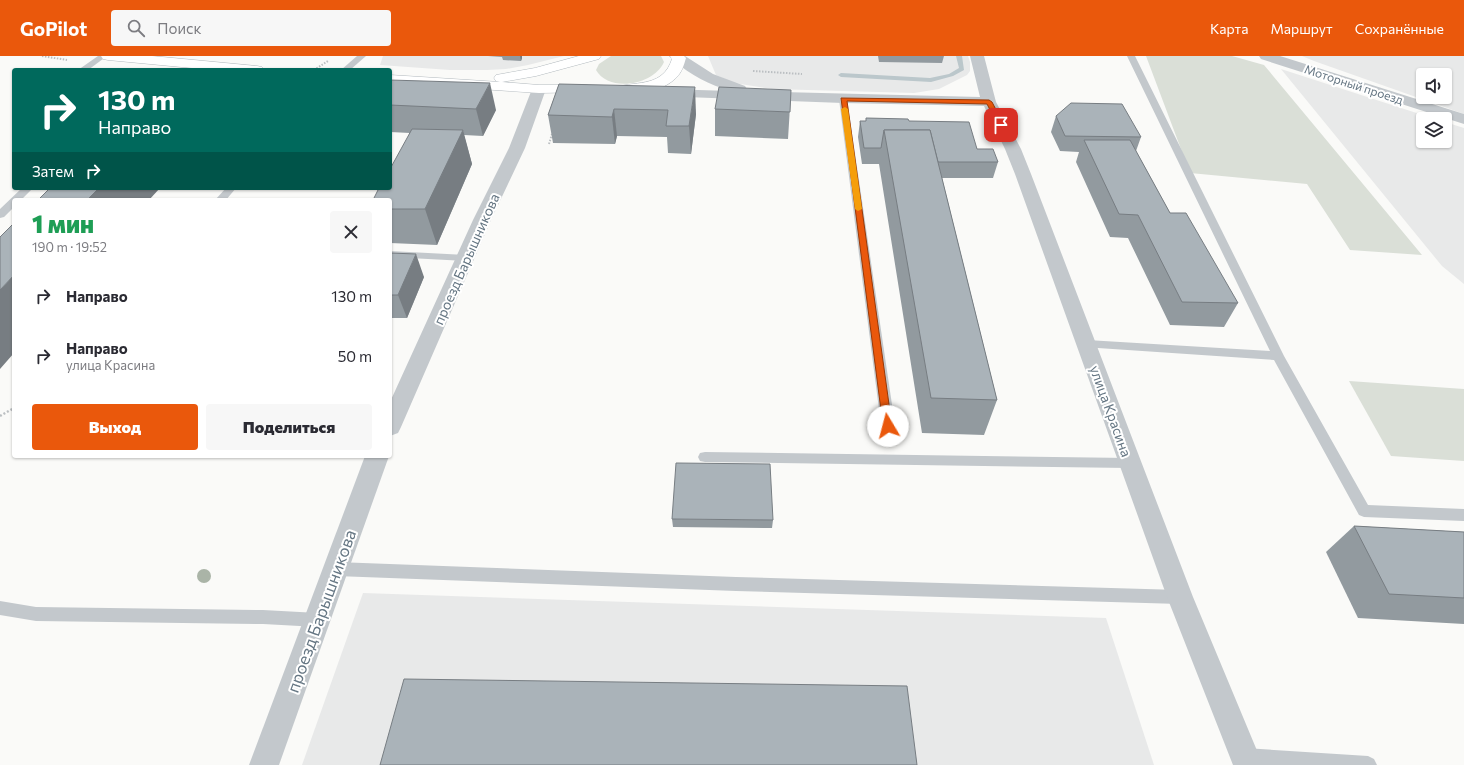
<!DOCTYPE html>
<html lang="ru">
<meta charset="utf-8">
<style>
body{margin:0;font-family:Commissioner,sans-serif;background:#f7f7f7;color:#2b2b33;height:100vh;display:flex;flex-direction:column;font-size:15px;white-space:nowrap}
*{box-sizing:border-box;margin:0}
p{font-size:13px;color:#7c7c81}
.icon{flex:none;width:22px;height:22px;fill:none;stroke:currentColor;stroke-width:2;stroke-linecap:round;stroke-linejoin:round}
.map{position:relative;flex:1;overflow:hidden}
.drawer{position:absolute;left:12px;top:142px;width:380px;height:260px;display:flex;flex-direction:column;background:#fff;border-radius:4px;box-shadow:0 1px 3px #0004}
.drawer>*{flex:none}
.guide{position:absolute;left:12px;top:12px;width:380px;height:122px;border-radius:4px;box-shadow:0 1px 3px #0004;background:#00695c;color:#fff;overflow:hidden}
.tools{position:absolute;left:1416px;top:12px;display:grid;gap:8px}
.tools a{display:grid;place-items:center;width:36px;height:36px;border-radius:4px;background:#fff;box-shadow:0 1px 3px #0004;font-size:20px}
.pin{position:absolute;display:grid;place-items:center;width:34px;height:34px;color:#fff;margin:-17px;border-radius:8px;box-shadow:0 2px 6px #0006}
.me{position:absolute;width:44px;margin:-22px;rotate:352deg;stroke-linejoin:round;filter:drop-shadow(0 0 3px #0008)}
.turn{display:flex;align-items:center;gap:14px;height:84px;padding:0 20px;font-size:18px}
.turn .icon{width:52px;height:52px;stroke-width:2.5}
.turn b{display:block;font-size:28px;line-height:34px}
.then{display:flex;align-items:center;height:38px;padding:0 20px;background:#0003;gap:8px;font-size:15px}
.round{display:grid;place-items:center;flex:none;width:42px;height:42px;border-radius:4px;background:#f7f7f7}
.summary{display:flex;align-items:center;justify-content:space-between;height:68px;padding:0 20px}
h1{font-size:24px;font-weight:800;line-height:30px;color:#1e9e55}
.action{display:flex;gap:8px;margin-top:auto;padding:8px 20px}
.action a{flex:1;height:46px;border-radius:4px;background:#ea580c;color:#fff;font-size:16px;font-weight:800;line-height:46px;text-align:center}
.action a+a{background:#f7f7f7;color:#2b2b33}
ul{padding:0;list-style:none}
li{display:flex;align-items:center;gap:12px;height:60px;padding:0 20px}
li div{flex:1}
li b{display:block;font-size:15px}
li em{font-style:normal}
header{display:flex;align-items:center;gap:24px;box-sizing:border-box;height:56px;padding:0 20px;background:#ea580c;color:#fff}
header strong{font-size:19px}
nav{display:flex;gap:22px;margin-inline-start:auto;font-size:14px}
.search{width:280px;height:36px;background:#f7f7f7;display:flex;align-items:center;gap:10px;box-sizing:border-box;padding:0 14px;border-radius:4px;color:#7c7c81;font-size:15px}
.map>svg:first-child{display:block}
.built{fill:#e8e9e9;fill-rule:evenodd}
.green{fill:#dadfd7}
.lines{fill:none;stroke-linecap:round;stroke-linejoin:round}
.stream{fill:#bbc7cb;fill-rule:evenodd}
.secondary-casing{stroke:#b3babf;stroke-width:1}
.path-far1{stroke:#bbbfc2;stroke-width:2;stroke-dasharray:1.5 1.5;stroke-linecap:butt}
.path{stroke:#bbbfc2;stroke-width:2.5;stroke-dasharray:2 2;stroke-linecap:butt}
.lane{fill:#c3c8cc;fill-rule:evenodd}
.street{fill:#c3c8cc;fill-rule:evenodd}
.secondary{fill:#fff;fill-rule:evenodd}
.tree{fill:#aab4a7}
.wall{fill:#929a9f}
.shaded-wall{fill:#777d82}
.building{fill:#aab3b9;stroke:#777d82}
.route{fill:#ea580c;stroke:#983908}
.slow{fill:#f59e0b}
.labels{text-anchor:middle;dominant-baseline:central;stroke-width:4;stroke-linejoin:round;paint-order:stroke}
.far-street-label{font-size:12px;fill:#657683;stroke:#fff}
.street-label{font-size:14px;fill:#657683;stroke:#fff}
.near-street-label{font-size:17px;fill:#657683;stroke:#fff}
</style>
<header>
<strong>GoPilot</strong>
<div class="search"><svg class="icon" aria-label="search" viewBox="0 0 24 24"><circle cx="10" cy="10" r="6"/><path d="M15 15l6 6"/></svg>Поиск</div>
<nav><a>Карта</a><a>Маршрут</a><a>Сохранённые</a></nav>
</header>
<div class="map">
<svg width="1464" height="709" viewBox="0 0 1464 709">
<rect width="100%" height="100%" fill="#fafaf8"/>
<!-- built -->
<g class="built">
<polygon points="383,0 564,0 528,9 506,13 487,14 450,14 380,9"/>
<polygon points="708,0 968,0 970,6 970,15 967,19 939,33 914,37 772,33 734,27 716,19"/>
<path d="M1302 0H1464V58L1314 5ZM1423 19H1445V41H1423Z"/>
<polygon points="1281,13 1435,63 1423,63 1423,85 1445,85 1445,66 1464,72 1464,228 1442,210"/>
<polygon points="363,537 1106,562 1154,709 302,709"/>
</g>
<!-- green -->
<g class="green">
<path d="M611 0H661L664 6C654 29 609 37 596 14L599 8Z"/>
<polygon points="1146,0 1232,0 1264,9 1422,199 1350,194 1307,128 1190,117"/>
<polygon points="1349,325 1464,333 1464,405 1391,400"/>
</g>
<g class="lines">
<!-- stream -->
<polygon class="stream" points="956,0 962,0 964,14 953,20 931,26 841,21 838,19 841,17 930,22 949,18 959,12"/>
<defs>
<g id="secondary">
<polygon points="101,0 152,0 257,10 262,11 264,14 213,14 108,4 103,3"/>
<polygon points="579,0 601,0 599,3 536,20 502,26 539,29 586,29 591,30 593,33 591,36 539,37 390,27 390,19 500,26 496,25 494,22 496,19 535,12"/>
<path d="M670 0H684L686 2C684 9 682 16 676 22 663 35 634 42 616 37L614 34 616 31C639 25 663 31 672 3Z"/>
</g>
</defs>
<!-- secondary casing -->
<use href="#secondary" class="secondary-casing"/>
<!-- path-far1 -->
<g class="path-far1">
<polyline points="42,0 67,4"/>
<polyline points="314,14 328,5"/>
<polyline points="753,15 802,18"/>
<polyline points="549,88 552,78"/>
</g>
<!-- path -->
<polyline class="path" points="0,360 14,352"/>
<!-- lane -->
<g class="lane">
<polygon points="98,0 107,0 88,14 78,14"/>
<polygon points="357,0 366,0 350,14 341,14"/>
<polygon points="1127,0 1135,0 1284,300 1368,449 1464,453 1464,465 1364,461 1359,459 1274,304 1083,291 1081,288 1083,285 1087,284 1270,295"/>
<polygon points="843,40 847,43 895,369 893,373 888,374 883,373 881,369 839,43"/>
<polygon points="22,132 33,132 21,144 14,144 14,151 4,161 0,162 0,153"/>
<polygon points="226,132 236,132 226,144 215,144"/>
<polygon points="390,195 466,199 470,200 471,202 470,204 466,205 390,201"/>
<polygon points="705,396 1129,402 1134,403 1136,407 1134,411 1129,412 705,406 700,405 698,401 700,397"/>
<polygon points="336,506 736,521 1180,534 1186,536 1188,541 1186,546 1180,548 736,535 336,520 331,518 328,513 331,508"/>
<polygon points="0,545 36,551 263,554 318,557 324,559 326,564 324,569 318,571 263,568 36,565 0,559"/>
<polygon points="1245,692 1368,700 1374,703 1377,709 1243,709 1239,707 1236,701 1239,695"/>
</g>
<!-- street -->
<g class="street">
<path d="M674 0H685L713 18 745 30 747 33 746 35 980 41 970 0H984L996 46 1021 93 1031 118 1193 541 1263 709H1233L1167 541 1015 118 1005 93 984 50 843 47 660 40 658 37 660 34 665 33 731 35C709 29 691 19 674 5L672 2Z"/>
<polygon points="1259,0 1280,0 1464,58 1464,68 1261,3"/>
<polygon points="539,29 544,30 546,33 525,92 491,164 401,371 398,377 390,380 390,346 473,164 509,92 532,33 534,30"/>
<polygon points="365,400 389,400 279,709 249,709"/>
</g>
<!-- secondary -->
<use href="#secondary" class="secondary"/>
</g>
<!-- trees -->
<circle class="tree" cx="204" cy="520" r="7"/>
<!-- wall -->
<g class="wall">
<polygon points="488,0 522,0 522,2 521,5 503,4 502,1"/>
<polygon points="878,0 944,0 942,7 879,6"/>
<polygon points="390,24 496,54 483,80 464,79 472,108 437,189 390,187 390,144 410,77 390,76"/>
<polygon points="559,28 696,58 691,98 668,97 667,81 617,80 615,88 553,87 548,59"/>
<polygon points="791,34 788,83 715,80 715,53"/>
<polygon points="1056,60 1141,81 1136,95 1170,157 1238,247 1224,271 1170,269 1128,182 1110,181 1076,106 1079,96 1060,95 1051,76"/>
<polygon points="866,62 909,65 977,93 998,106 993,122 942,122 997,344 984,379 922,377 879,108 862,108 858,81 860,65 866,65"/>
<polygon points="390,197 424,221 407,262 390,262"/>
<polygon points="672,463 773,464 772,472 673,471"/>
<polygon points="1354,470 1464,476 1464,568 1358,562 1326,496"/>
</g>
<!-- shaded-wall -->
<g class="shaded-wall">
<polygon points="520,0 522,0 522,2 521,5"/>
<polygon points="490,27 496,54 483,80 476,53"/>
<polygon points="695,31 696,58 691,98 689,70"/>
<polygon points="614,53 617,80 615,88 612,61"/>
<polygon points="463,74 472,108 437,189 425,153"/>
<polygon points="99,132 160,132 149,144 87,144"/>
<polygon points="416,198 424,221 407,262 398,239"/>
<polygon points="14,219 14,297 0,313 0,234"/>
</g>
<!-- building -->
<g class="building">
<polygon points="390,24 490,27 476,53 390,49"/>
<polygon points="559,28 695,31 689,70 666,70 668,54 614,53 612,61 548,59"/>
<polygon points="719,31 791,34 790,56 715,53"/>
<polygon points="1071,47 1122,48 1141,81 1065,80 1056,60"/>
<polygon points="866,62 908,63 909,65 969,66 977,93 993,93 998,106 938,106 930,74 884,74 881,92 864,92 860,65 866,65"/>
<polygon points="412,73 463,74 425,153 390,153 390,144 373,144 379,132 390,132 390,113"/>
<polygon points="884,74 930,74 997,344 931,342"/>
<polygon points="1084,84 1130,84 1170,157 1186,157 1238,247 1182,246 1138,159 1119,158"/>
<polygon points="50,132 99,132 87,144 38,144"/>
<polygon points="14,167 14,219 0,234 0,181"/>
<polygon points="390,197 416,198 398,239 390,239"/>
<polygon points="676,407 770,408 773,464 672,463"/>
<polygon points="1354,470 1464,476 1464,542 1389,538"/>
<polygon points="404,623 907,630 917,709 380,709"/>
</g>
<!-- route -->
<polygon class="route" points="841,42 989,44 992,46 1004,69 999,71 987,48 847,45 892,370 888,373 883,370"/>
<!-- slow -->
<polygon class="slow" points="845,51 848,53 862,153 858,155 855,153 841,53"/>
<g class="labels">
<!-- far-street labels -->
<g class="far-street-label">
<text transform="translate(1354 28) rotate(18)">Моторный проезд</text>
</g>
<!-- street labels -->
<g class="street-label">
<text transform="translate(466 203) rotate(-66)">проезд Барышникова</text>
<text transform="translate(1111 355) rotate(70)">улица Красина</text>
</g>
<!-- near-street labels -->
<g class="near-street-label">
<text transform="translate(321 555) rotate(-70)">проезд Барышникова</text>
</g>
</g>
</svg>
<div class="tools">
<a><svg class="icon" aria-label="sound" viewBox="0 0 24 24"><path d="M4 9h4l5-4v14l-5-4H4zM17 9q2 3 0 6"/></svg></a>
<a><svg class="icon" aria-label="layers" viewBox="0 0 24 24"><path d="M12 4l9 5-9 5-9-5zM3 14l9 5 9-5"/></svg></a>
</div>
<div class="pin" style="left:1001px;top:69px;background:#d93025"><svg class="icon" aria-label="arrive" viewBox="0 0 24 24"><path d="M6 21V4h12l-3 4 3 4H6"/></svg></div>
<svg class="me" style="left:888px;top:370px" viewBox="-20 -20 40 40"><circle r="19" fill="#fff"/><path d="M0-13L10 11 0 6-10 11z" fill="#ea580c"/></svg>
<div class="guide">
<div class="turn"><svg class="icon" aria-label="right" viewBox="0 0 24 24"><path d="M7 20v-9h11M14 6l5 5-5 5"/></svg><div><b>130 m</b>Направо</div></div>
<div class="then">Затем<svg class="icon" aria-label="right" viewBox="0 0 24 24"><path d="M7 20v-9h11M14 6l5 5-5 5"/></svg></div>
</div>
<section class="drawer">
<div class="summary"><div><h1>1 мин</h1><p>190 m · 19:52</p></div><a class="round"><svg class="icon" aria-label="close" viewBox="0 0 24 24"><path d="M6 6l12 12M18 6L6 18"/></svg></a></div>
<ul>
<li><svg class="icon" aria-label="right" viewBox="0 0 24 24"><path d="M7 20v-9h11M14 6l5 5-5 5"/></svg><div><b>Направо</b></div><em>130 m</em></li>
<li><svg class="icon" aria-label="right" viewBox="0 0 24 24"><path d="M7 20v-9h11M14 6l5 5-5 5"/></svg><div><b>Направо</b><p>улица Красина</p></div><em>50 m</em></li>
</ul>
<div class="action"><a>Выход</a><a>Поделиться</a></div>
</section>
</div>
